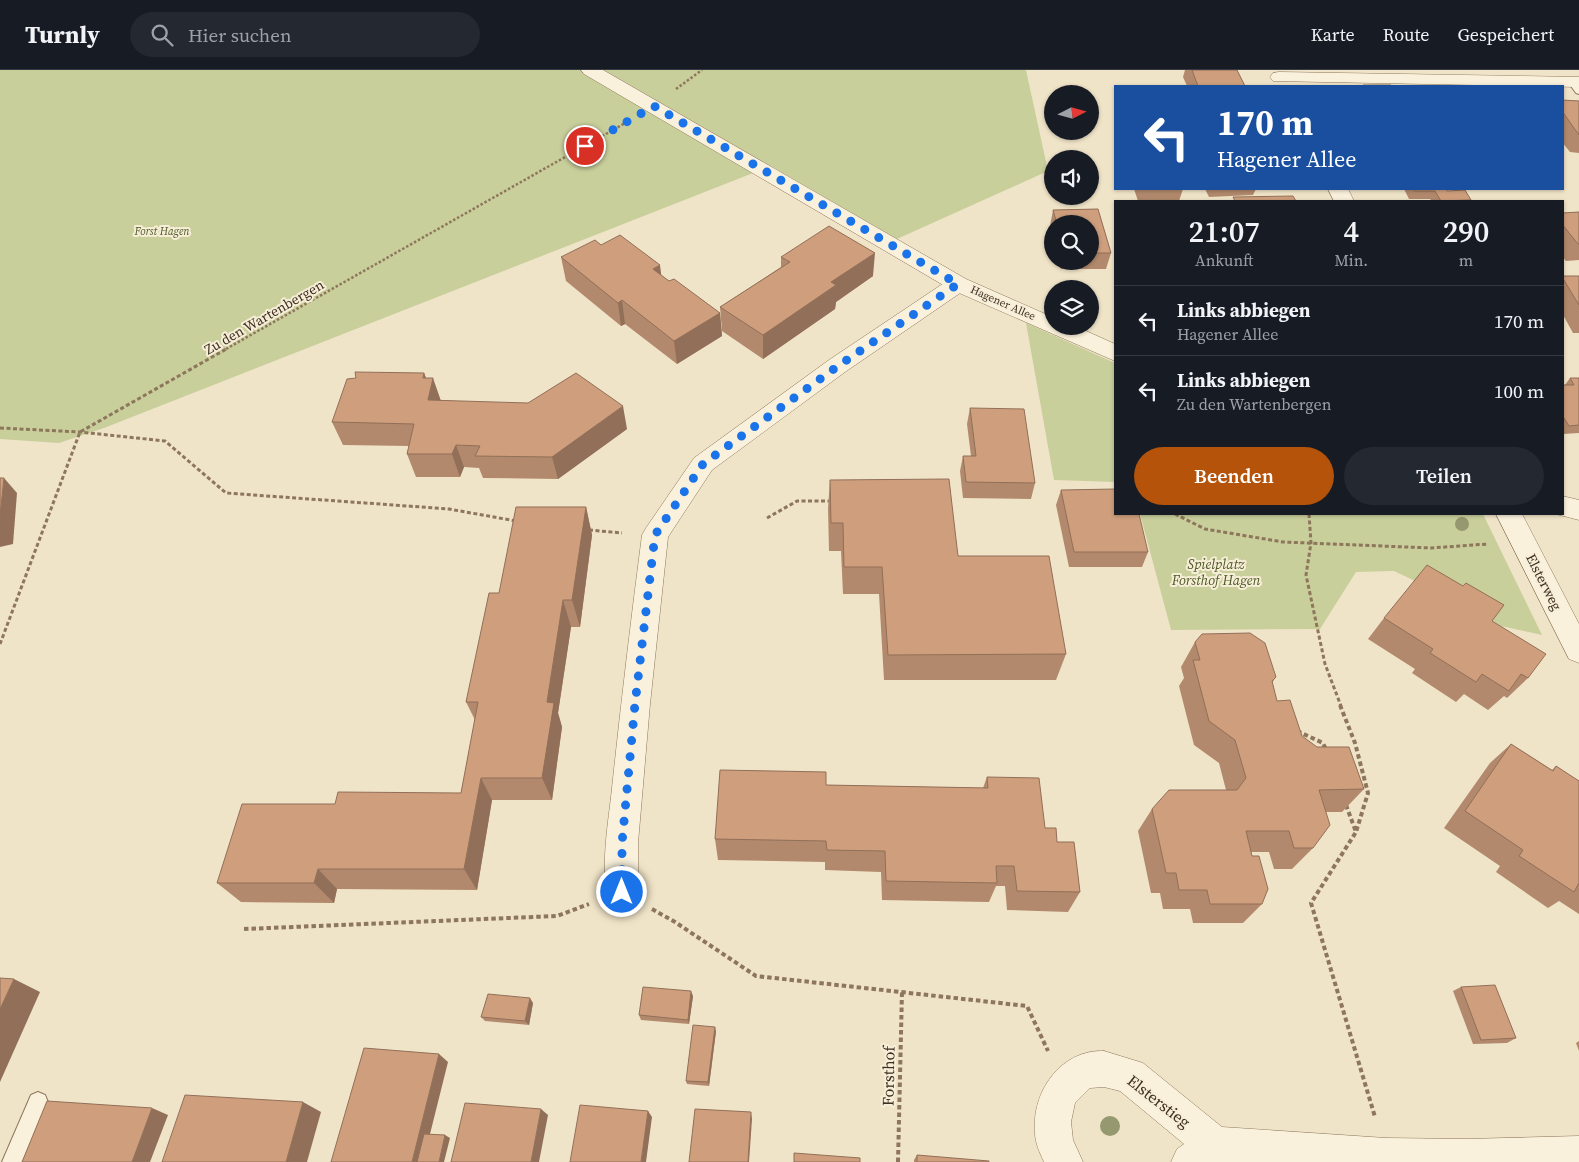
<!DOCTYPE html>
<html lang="de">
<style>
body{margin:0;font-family:"Source Serif 4",serif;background:#242831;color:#f1f3f6;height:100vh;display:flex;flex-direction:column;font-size:19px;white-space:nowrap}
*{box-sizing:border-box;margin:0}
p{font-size:16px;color:#9ea1a6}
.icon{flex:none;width:28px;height:28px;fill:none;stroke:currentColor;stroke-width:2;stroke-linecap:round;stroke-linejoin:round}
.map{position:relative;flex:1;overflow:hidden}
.drawer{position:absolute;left:1114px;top:130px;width:450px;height:315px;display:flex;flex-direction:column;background:#171b24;border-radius:0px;box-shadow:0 1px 4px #0004}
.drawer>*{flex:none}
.top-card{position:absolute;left:1114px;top:15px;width:450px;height:105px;border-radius:0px;box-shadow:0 1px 4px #0004;background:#1a4fa0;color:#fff;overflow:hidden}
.needle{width:32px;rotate:84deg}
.tools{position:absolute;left:1044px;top:15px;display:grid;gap:10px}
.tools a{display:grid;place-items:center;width:55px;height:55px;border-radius:50%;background:#171b24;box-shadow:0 1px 4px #0004;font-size:25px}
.pin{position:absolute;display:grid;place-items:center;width:42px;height:42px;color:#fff;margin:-21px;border:2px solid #fff;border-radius:50%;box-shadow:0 1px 5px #0007}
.me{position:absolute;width:55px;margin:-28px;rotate:0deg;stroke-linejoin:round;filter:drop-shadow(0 0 4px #0008)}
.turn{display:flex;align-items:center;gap:18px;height:105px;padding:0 20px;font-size:22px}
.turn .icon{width:65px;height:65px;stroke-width:2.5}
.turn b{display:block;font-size:35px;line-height:42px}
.eta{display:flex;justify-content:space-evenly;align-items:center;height:85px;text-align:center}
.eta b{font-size:30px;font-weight:600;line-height:35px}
.action{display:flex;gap:10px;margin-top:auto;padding:10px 20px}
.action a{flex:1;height:58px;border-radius:30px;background:#b45309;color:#fff;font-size:20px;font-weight:600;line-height:58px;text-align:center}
.action a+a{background:#242831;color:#f1f3f6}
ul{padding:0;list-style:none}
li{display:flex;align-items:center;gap:15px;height:70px;padding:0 20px;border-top:1px solid #363941}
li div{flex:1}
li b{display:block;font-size:19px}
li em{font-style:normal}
header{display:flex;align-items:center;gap:30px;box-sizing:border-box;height:70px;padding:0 25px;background:#171b24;border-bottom:1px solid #363941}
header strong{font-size:24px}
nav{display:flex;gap:28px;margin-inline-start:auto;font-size:18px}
.search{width:350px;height:45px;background:#242831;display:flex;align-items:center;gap:12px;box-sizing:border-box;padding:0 18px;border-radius:28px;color:#9ea1a6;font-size:19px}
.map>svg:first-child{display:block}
.green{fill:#c9cf9b}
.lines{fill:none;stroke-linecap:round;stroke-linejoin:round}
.service-casing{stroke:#8d765c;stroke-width:2}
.minor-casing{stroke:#8d765c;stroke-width:1}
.tertiary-casing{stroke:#8d765c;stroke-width:1}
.path-far2{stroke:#8d765c;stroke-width:2.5;stroke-dasharray:2.5 2;stroke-linecap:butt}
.path-far1{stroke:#8d765c;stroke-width:3;stroke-dasharray:4 2.5;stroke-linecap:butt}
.path{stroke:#8d765c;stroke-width:4;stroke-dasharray:4.5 3;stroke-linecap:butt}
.service{fill:#faf1dc;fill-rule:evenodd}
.minor{fill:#faf1dc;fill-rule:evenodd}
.tertiary{fill:#faf1dc;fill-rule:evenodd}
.tree{fill:#96986f}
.wall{fill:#b2896c}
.shaded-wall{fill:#916f58}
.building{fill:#cf9f7d;stroke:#916f58}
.route{stroke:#1a73e8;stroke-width:9;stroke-dasharray:0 16.2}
.labels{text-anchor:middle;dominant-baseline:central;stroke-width:4;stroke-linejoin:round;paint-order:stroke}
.far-park-label{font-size:11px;font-style:italic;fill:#4d5a26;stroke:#f7eed8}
.far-street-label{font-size:11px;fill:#3d2e20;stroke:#f7eed8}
.street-label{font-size:14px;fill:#3d2e20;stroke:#f7eed8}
.park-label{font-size:14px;font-style:italic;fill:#4d5a26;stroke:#f7eed8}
.near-street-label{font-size:16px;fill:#3d2e20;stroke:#f7eed8}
</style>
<header>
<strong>Turnly</strong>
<div class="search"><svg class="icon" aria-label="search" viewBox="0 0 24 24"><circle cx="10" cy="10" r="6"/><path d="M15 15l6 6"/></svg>Hier suchen</div>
<nav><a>Karte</a><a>Route</a><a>Gespeichert</a></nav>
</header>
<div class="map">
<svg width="1579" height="1092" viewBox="0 0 1579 1092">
<rect width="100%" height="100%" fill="#f0e4c8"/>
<!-- green -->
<g class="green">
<polygon points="0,0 1026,0 1048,101 897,169 771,96 104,358 59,373 0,369"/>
<polygon points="1026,253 1115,293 1115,412 1054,410"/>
<polygon points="1140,444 1483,444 1542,565 1492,554 1434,520 1394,501 1356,502 1320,559 1171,560"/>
</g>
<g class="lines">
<defs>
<g id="service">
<polygon points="1573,9 1579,14 1579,24 1576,23 1568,12"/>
<polygon points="38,1022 45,1025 48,1032 22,1092 2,1092 31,1025"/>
</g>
<g id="minor">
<polygon points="1279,2 1579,7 1579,17 1273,11 1270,7 1273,3"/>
<polygon points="1328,119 1348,119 1354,131 1334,131"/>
<path d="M958 207 966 209 969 214 966 219 845 302 712 400 668 467 650 634 638 773V823L633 834 622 839 611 834C598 806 609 749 612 718 621 633 631 549 642 465L646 458 694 388 829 290 950 209Z"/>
<polygon points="1496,444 1522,444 1579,554 1579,593 1569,589"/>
<path d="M1104 981 1143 993 1222 1057 1386 1068 1466 1069 1579 1066V1092H1171L1177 1079 1184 1074 1120 1021 1104 1017 1090 1018 1075 1033 1071 1052 1073 1070 1083 1092H1044C1040 1083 1035 1073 1035 1063 1031 1022 1061 979 1104 981Z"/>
</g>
<g id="tertiary">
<polygon points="581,0 603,0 966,209 1052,247 1052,256 1075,256 1115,274 1115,291 950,219 584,4"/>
<polygon points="1562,426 1579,430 1579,450 1556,444 1562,444"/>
</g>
</defs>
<!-- service casing -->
<use href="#service" class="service-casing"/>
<!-- minor casing -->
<use href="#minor" class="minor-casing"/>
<!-- tertiary casing -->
<use href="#tertiary" class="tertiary-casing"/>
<!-- path-far2 -->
<g class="path-far2">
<polyline points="676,19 702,0"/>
<polyline points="226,279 627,52"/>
</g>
<!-- path-far1 -->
<g class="path-far1">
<polyline points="0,358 80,362 165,371 226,423 449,439 516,451"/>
<polyline points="1175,444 1205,459 1283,472 1431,478 1488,474"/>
<polyline points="1309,444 1311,473 1306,505 1325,594 1341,636"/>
<polyline points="767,448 797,431 832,431"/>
<polyline points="589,460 622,463"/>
<polyline points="0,574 80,362 228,278"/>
</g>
<!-- path -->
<g class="path">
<polyline points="1340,635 1355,673 1368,723 1356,762"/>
<polyline points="1297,661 1323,673 1326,680"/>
<polyline points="1346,735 1356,762 1311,833 1375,1047"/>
<polyline points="652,839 675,852 756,906 1027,936 1048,981"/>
<polyline points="244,859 557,846 589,834"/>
<polyline points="898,1092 902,921"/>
</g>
<!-- service -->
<use href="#service" class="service"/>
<!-- minor -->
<use href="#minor" class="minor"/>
<!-- tertiary -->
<use href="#tertiary" class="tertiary"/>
</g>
<!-- trees -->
<g class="tree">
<circle cx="1462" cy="454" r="7"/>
<circle cx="1110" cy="1056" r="10"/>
</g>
<!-- wall -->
<g class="wall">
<polygon points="1185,0 1237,0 1245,16 1187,16 1183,7"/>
<polygon points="1562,30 1579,31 1579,83 1570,82 1562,72"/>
<polygon points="1134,119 1183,119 1179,131 1138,131"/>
<polygon points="1205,119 1256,119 1253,125 1209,127"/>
<polygon points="1404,119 1446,119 1447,121 1471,130 1470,131 1432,131 1430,129 1409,129"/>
<polygon points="1098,139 1111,183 1106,199 1061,199 1059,191 1090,191 1090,154 1052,154 1052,167 1050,156 1053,140"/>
<polygon points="1579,142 1579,190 1566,191 1562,186 1562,143"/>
<polygon points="601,175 661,205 669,211 720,243 722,266 677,294 625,254 621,256 566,211 561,187"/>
<polygon points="781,187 873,206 836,232 835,239 763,289 722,261 720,237 781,197"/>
<polygon points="1562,206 1579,206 1579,263 1573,263 1562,243"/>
<polygon points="424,303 426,308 440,330 627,359 558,409 483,408 479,398 464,397 460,407 416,407 407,384 409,376 343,375 332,352"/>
<polygon points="1570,308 1579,308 1579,363 1563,364 1562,315 1565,315"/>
<polygon points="970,338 1035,413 1031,429 963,428 960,401 963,386 971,386 967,354"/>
<polygon points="830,410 958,486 1066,584 1056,610 884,610 879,524 843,524 841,481 829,481 828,438"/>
<polygon points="1061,420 1148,482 1142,497 1069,497 1056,435"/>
<polygon points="586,437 592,465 580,557 571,557 558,643 562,657 552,730 492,730 477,820 337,819 334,833 241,832 217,813 461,723 475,650 466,632 499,523"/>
<polygon points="1384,548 1492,551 1528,608 1507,628 1504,626 1488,640 1464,624 1456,632 1412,603 1415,599 1368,569"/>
<polygon points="1195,572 1276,607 1272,613 1277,631 1302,666 1364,719 1342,742 1326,742 1313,778 1292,799 1274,799 1269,782 1251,782 1262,834 1243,853 1193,853 1190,839 1163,839 1160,823 1151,823 1138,761 1152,739 1226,720 1219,693 1194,675 1179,616 1184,608 1181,597"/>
<polygon points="1511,674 1552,700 1556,696 1579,711 1579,844 1559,831 1548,838 1496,802 1500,796 1444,758 1490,693"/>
<polygon points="987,707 1045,758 1057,772 1080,822 1068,842 1007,840 1005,816 996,816 989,832 882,830 881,802 825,800 825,792 718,790 715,769 826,715 983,718"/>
<polygon points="1461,917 1516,968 1507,973 1473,974 1453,921"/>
<polygon points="693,926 689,954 641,950 639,945"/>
<polygon points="533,933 529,955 485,951 481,947"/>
<polygon points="716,961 709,1016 687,1014 686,1011"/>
<polygon points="1579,971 1579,981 1576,973"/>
<polygon points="917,1085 989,1092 914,1092 914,1090"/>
</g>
<!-- shaded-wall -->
<g class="shaded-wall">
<polygon points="875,183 873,206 836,232 835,239 763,289 763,265 831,212"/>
<polygon points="660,195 663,219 653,199"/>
<polygon points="622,230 625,254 621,256 618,233"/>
<polygon points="720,243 722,266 677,294 674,271"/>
<polygon points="424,303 430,319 433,308 441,331 428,330 423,308"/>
<polygon points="623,336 627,359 558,409 552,387"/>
<polygon points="456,375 464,397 460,407 452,384"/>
<polygon points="4,408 17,423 13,474 0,477 0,446"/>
<polygon points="586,437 592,465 580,557 572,530"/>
<polygon points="563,530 571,557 558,643 562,657 552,730 542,708 547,632"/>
<polygon points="481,708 492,730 477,820 464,799"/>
<polygon points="318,799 337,819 334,833 314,813"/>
<polygon points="14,909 40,922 0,1012 0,939"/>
<polygon points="691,921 693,926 689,954 688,950"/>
<polygon points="530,928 533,933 529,955 525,951"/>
<polygon points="715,957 716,961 709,1016 708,1012"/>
<polygon points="439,984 448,992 423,1092 412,1092"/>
<polygon points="303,1032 321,1042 307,1092 286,1092"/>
<polygon points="152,1038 168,1045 150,1092 132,1092"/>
<polygon points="541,1039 548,1045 539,1092 531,1092"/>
<polygon points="648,1041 652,1047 646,1092 641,1092"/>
<polygon points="751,1042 752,1049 749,1092 748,1092"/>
<polygon points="445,1065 450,1068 444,1092 439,1092"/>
</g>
<!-- building -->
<g class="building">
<polygon points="1192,0 1237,0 1245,16 1198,16"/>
<polygon points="1363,15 1391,15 1392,16 1364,16"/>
<polygon points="1562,30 1579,31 1579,65 1562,41"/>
<polygon points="1413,119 1446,119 1447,121 1465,120 1471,130 1441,131 1435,121 1414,121"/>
<polygon points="1293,126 1296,131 1235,131 1233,127"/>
<polygon points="1098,139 1111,183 1090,183 1090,154 1057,154 1053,140"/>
<polygon points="1579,142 1579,174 1578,174 1562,154 1562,143"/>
<polygon points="829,156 875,183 831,212 836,215 763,265 720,237 790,192 781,187"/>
<polygon points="620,165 660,195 653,199 669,211 674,209 720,243 674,271 622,230 618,233 561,187 595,170 601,175"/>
<polygon points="1562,206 1579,206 1579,235 1562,207"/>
<polygon points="355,302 424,303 423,308 433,308 428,330 528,333 576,303 623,336 552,387 475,386 480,376 456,375 452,384 407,384 414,354 332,352 347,309 356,308"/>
<polygon points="1570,308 1579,308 1579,355 1569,356 1562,345 1562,315 1574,315"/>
<polygon points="970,338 1024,339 1035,413 966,412 963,386 976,386"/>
<polygon points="0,408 4,408 0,446"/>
<polygon points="949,409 958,486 1049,486 1066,584 888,585 882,497 844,497 843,453 831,453 830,410"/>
<polygon points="1115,419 1115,444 1139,444 1148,482 1074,482 1061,420"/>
<polygon points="516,437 586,437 572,530 563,530 547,632 554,633 542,708 481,708 464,799 318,799 314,813 217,813 242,734 335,734 338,722 461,723 478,632 466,632 489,523 499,523"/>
<polygon points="1427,495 1463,516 1466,513 1504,535 1492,551 1546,584 1528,608 1521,604 1509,621 1482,604 1476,612 1430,583 1433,579 1384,548"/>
<polygon points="1250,563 1265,573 1276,607 1272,611 1277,631 1290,630 1302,666 1317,677 1349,677 1364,719 1319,720 1330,755 1313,778 1294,778 1289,761 1246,761 1252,786 1259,786 1268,819 1262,834 1210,834 1207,820 1179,820 1176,803 1166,803 1152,739 1169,720 1237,720 1246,708 1235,670 1209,651 1193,590 1200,590 1195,572 1202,564"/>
<polygon points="1511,674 1553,701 1556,696 1579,711 1579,813 1574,822 1519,786 1523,780 1465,741"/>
<polygon points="720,700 826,702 826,715 988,718 987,707 1039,708 1045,758 1056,758 1057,772 1074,772 1080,822 1017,821 1014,796 996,796 997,813 886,811 885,781 827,780 826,771 715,769"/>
<polygon points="0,908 14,909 0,939"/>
<polygon points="1495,915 1516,968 1481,970 1461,917"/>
<polygon points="643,917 691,921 688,950 639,945"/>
<polygon points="488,924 530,928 525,951 481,947"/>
<polygon points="693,955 715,957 708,1012 686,1011"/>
<polygon points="364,978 439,984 412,1092 331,1092"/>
<polygon points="185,1025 303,1032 286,1092 162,1092"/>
<polygon points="47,1031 152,1038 132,1092 22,1092"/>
<polygon points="465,1033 541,1039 531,1092 451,1092"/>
<polygon points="580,1035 648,1041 641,1092 570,1092"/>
<polygon points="695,1039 751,1042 748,1092 689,1092"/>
<polygon points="424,1064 445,1065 439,1092 417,1092"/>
<polygon points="794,1083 860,1088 860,1092 794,1092"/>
<polygon points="917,1085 989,1091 989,1092 917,1092"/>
</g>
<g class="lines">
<!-- route -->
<polyline class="route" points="585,76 654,36 958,214 838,296 703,394 655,465 635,634 622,773 622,822"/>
</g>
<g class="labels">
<!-- far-park labels -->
<g class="far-park-label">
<text x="162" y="161">Forst Hagen</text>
</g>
<!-- far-street labels -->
<g class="far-street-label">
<text transform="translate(1003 233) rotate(24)">Hagener Allee</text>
</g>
<!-- street labels -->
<g class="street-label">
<text transform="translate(264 247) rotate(-30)">Zu den Wartenbergen</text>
<text transform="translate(1544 512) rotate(63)">Elsterweg</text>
</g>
<!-- park labels -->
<g class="park-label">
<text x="1216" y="494">Spielplatz<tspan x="1216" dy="16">Forsthof Hagen</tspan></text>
</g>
<!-- near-street labels -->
<g class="near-street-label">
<text transform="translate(888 1006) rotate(-89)">Forsthof</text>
<text transform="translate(1159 1031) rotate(38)">Elsterstieg</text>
</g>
</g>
</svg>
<div class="tools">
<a><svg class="needle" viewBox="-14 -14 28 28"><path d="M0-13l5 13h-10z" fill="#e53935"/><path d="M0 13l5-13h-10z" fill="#9ea1a6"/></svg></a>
<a><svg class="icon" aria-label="sound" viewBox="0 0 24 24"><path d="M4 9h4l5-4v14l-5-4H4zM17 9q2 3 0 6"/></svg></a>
<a><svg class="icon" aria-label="search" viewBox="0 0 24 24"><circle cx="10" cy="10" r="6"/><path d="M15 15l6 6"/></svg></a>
<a><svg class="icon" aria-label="layers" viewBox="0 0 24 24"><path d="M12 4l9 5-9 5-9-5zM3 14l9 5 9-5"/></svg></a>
</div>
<div class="pin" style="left:585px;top:76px;background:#d93025"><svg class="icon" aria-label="arrive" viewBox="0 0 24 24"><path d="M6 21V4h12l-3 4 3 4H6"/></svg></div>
<svg class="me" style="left:622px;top:822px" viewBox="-20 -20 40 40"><circle r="17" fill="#1a73e8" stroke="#fff" stroke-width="3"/><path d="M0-11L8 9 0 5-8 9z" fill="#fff"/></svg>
<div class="top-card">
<div class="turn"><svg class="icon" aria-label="left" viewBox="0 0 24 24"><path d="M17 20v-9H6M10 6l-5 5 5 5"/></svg><div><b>170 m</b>Hagener Allee</div></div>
</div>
<section class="drawer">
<div class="eta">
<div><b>21:07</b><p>Ankunft</p></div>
<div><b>4</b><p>Min.</p></div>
<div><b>290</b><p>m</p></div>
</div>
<ul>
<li><svg class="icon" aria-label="left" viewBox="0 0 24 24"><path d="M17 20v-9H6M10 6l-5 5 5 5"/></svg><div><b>Links abbiegen</b><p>Hagener Allee</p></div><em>170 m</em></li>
<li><svg class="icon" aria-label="left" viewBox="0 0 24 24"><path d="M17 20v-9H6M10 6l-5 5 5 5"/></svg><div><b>Links abbiegen</b><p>Zu den Wartenbergen</p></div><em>100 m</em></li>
</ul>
<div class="action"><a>Beenden</a><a>Teilen</a></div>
</section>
</div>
